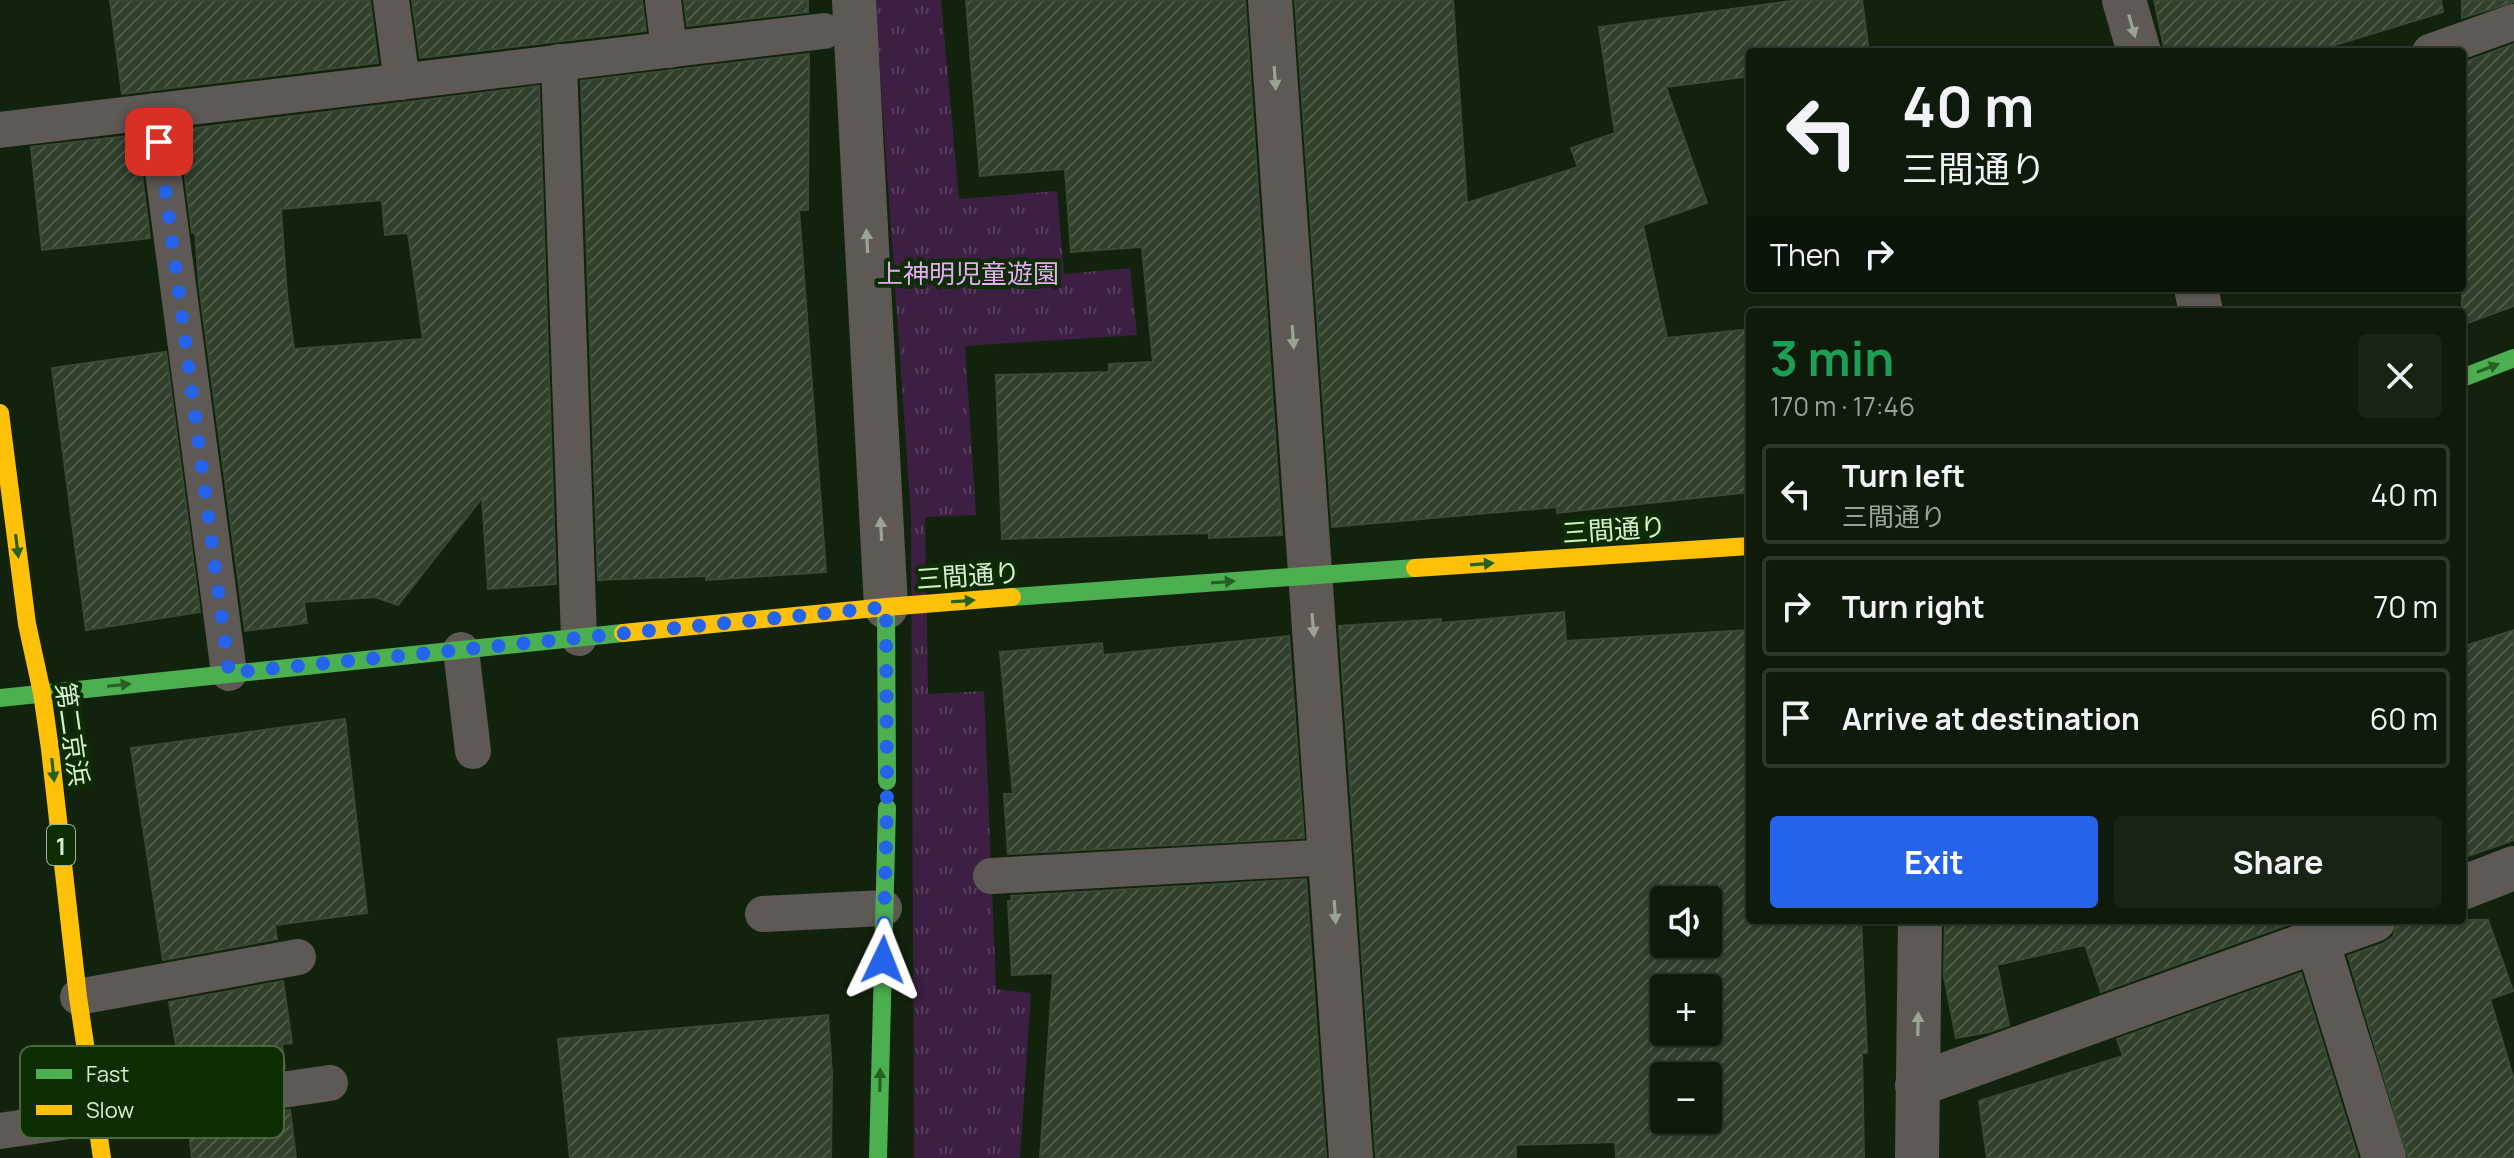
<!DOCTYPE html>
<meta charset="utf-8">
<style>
body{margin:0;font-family:Manrope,"Noto Sans JP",sans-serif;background:#172313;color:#f1f3f6;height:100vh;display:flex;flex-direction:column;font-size:30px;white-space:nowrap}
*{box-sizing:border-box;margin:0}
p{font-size:26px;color:#9ba19c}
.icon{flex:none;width:44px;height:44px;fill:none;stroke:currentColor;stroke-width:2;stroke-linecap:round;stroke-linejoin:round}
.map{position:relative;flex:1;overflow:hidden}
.drawer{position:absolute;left:1746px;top:308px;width:720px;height:616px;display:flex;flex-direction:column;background:#0e1a0a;border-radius:8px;box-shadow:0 2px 6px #0004,0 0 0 2px #2e382b}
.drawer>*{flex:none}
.guide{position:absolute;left:1746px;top:48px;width:720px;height:244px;border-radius:8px;box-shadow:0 2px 6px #0004,0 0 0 2px #2e382b;background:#0e1a0a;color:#f1f3f6;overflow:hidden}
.tools{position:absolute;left:1650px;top:886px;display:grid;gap:16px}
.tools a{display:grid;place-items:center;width:72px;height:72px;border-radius:8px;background:#0e1a0a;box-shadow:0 2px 6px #0004,0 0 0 2px #2e382b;font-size:40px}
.pin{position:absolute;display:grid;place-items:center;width:68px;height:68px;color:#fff;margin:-34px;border-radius:16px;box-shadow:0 4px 12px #0006}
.me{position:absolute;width:88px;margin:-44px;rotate:2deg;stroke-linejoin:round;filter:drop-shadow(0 0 6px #0008)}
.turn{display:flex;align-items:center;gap:28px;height:168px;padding:0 24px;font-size:36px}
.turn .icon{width:104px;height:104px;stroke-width:2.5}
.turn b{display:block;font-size:56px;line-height:68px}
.then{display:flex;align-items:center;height:76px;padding:0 24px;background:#0003;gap:16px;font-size:30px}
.round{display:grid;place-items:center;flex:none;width:84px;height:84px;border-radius:8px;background:#172313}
.summary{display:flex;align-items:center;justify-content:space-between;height:136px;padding:0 24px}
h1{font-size:48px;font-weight:700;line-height:60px;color:#1e9e55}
.cta{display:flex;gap:16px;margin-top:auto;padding:16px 24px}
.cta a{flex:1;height:92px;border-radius:8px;background:#2563eb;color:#fff;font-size:32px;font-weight:700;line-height:92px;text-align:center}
.cta a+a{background:#172313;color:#f1f3f6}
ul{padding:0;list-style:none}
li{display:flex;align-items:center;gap:24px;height:100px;margin:0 16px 12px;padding:0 8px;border:4px solid #2e382b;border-radius:8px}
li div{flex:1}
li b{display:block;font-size:30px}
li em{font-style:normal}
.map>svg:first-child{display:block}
.grass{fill:url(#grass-tufts)}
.building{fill:url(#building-hatch);stroke:#384934;stroke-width:2;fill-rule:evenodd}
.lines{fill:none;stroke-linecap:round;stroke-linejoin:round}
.lane{stroke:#5f5955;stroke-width:36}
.street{stroke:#5f5955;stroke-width:44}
.fast{stroke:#4caf50;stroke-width:18}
.slow{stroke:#ffc107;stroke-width:18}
.oneway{fill:#9ba492}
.oneway2{fill:#266122}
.route{stroke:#2563eb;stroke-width:14;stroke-dasharray:0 25.2}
.labels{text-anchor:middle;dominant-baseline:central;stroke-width:8;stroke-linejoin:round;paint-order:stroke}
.shield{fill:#0d2d03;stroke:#9ab592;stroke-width:2}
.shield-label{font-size:24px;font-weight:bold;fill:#d7efd0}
.park-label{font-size:26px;fill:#e8acf9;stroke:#0d2d03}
.street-label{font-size:26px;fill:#d7efd0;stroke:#0d2d03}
.key{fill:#0d2d03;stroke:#4a6740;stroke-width:2}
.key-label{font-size:22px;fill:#d7efd0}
</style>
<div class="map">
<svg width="2514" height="1158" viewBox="0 0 2514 1158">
<defs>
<pattern id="grass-tufts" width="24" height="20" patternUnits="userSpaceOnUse" patternTransform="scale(2)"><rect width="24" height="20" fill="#3c1f43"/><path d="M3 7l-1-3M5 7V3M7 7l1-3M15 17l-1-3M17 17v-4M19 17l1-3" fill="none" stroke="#57405d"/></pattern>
<pattern id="building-hatch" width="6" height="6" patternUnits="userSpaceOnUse" patternTransform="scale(2)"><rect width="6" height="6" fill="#30402b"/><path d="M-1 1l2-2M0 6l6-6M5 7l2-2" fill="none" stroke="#4d5c49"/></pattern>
</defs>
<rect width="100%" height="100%" fill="#12230d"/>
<!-- grass -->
<polygon class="grass" points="875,0 941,0 959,199 1057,191 1064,274 1130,268 1137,335 965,346 976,515 925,517 928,694 984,691 996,989 1031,993 1020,1158 914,1158 911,516"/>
<!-- building -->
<g class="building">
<polygon points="110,0 370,0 378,63 122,94"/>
<polygon points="412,0 642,0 646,31 420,58"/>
<polygon points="684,0 808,0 808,12 687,26"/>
<polygon points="966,0 1245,0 1282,535 1209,538 1209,533 1002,539 996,375 1109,372 1109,364 1153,362 1142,247 1071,252 1065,169 980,176"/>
<polygon points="1295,0 1453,0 1467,203 1578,167 1571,148 1615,133 1599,27 1799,0 1862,0 1869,52 1750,52 1750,76 1666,87 1707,203 1643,225 1667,338 1750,329 1750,492 1557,513 1557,507 1332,527"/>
<polygon points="2154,0 2441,0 2443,12 2312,52 2165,52"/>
<polygon points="2462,0 2514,0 2514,2 2462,18"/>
<polygon points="2514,44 2514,306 2462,325 2462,63"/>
<polygon points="809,54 808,210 799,210 826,572 706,580 706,576 598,580 581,81"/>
<path d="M539 86 556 584 488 589 482 498 398 605 375 597 304 602 307 623 245 631 199 285 195 232 192 233 179 130ZM382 200 385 235 408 233 423 339 294 349 287 295 281 209Z"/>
<polygon points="137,135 150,238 42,250 31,147"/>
<polygon points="166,352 200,612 86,630 52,368"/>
<path d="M1564 612 1566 641 1750 630V920H1861L1867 1053H1862L1864 1158H1616L1615 1142 1516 1145V1158H1376L1339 626 1441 619V623ZM1664 900H1708V944H1664ZM1664 988H1708V1032H1664ZM1664 1076H1708V1120H1664Z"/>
<polygon points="2514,630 2514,840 2462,858 2462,647"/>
<polygon points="1289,636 1304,838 1008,854 1004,794 1013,794 1000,652 1102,643 1103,655"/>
<polygon points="345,719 367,913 275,925 277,939 163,960 131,748"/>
<polygon points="1306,879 1326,1158 1040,1158 1053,973 1012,975 1008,901 1012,901 1011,896"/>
<polygon points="1945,920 2300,920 2101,992 2085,945 1997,965 2009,1025 1989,1032 1956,1038 1944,976"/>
<polygon points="2398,920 2488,920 2513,991 2490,999 2514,1080 2514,1158 2408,1158 2348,956 2382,944 2393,937"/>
<polygon points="2301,973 2358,1158 1987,1158 1979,1101 2123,1056 2117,1039"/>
<polygon points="283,981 292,1043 282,1044 285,1068 182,1083 169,1002"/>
<polygon points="828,1015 832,1074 831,1158 570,1158 558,1039"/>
<polygon points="290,1110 296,1158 192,1158 188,1125"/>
</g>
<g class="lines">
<!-- lane -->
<g class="lane">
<polyline points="391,0 402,82"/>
<polyline points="663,0 669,50"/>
<polyline points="2430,52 2514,22"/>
<polyline points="559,62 579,638"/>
<polyline points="155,111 229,673"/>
<polyline points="0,130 824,31"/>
<polyline points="461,650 473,751"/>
<polyline points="991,876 1332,857"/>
<polyline points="763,914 884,908"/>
<polyline points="78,997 298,957"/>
<polyline points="0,1131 330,1083"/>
</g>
<!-- street -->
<g class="street">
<polyline points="854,0 886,607"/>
<polyline points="1270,0 1351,1158"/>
<polyline points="2124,0 2139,52"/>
<polyline points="2196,288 2201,312"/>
<polyline points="2462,888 2514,868"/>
<polyline points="2317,941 2384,1158"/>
<polyline points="1917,1085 2374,920"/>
<polyline points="1917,1158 1920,920"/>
</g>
<!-- fast -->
<g class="fast">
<polyline points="2462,378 2514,358"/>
<polyline points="1012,597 1415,568"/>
<polyline points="886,607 887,781"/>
<polyline points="0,698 623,633"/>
<polyline points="878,1158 887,808"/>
</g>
<!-- slow -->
<g class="slow">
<polyline points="0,413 27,624 42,693 50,749 78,997 102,1158"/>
<polyline points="1415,568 1750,546"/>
<polyline points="623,633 886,607 1012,597"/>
</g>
</g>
<!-- one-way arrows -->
<defs><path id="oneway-solid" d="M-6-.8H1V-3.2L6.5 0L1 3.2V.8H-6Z" transform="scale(2)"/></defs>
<g class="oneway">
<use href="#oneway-solid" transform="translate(2132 26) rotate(74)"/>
<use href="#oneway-solid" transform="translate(1275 78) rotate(86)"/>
<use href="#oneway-solid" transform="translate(867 241) rotate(-93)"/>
<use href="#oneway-solid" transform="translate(1293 337) rotate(86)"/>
<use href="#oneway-solid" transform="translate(881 529) rotate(-93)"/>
<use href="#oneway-solid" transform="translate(1313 625) rotate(85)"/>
<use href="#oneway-solid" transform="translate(1335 912) rotate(86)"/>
<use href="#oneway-solid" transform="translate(1918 1024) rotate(-89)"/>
</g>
<g class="oneway2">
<use href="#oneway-solid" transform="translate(2488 368) rotate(-21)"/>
<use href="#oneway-solid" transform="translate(17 546) rotate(83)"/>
<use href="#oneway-solid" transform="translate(1482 564) rotate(-4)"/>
<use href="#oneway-solid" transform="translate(1223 582) rotate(-4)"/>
<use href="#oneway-solid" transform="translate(963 601) rotate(-4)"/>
<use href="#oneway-solid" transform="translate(119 685) rotate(-6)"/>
<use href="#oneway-solid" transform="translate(53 770) rotate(84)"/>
<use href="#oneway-solid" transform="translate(880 1080) rotate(-89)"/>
</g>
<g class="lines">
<!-- route -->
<polyline class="route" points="159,142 229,673 886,607 887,808 883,960"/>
</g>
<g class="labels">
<!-- shield labels -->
<rect class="shield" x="47" y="825" width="28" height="40" rx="6"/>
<g class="shield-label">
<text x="61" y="845">1</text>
</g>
<!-- park labels -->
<g class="park-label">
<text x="968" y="273">上神明児童遊園</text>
</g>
<!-- street labels -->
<g class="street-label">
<text transform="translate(1614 529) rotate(-4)">三間通り</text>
<text transform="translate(968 575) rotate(-4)">三間通り</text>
<text transform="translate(73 734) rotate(82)">第二京浜</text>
</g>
</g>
<!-- legend -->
<rect x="20" y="1046" width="264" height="92" rx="12" class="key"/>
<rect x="36" y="1069" width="36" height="10" fill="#4caf50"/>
<rect x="36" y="1105" width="36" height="10" fill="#ffc107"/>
<g class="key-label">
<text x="86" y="1082">Fast</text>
<text x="86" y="1118">Slow</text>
</g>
</svg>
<div class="tools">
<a><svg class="icon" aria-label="sound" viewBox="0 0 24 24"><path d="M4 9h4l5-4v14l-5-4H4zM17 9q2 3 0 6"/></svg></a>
<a>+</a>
<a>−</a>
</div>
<div class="pin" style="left:159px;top:142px;background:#d93025"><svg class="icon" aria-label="arrive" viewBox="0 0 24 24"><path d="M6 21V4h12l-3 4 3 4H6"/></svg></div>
<svg class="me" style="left:883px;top:960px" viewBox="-20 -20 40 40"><path d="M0-17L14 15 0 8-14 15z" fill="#2563eb" stroke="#fff" stroke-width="4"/></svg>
<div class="guide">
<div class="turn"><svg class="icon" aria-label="left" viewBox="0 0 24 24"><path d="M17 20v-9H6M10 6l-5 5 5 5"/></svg><div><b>40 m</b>三間通り</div></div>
<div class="then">Then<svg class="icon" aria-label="right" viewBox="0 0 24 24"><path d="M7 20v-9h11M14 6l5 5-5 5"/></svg></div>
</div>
<section class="drawer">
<div class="summary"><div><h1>3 min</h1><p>170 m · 17:46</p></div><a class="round"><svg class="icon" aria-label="close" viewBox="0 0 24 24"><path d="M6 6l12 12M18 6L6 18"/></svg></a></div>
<ul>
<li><svg class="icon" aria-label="left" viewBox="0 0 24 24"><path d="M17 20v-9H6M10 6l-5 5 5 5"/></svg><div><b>Turn left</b><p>三間通り</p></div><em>40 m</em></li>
<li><svg class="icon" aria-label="right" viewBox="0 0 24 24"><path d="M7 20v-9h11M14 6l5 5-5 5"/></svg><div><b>Turn right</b></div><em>70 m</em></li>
<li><svg class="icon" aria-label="arrive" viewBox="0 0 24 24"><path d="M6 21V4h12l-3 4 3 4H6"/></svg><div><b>Arrive at destination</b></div><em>60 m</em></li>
</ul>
<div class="cta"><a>Exit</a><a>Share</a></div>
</section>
</div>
